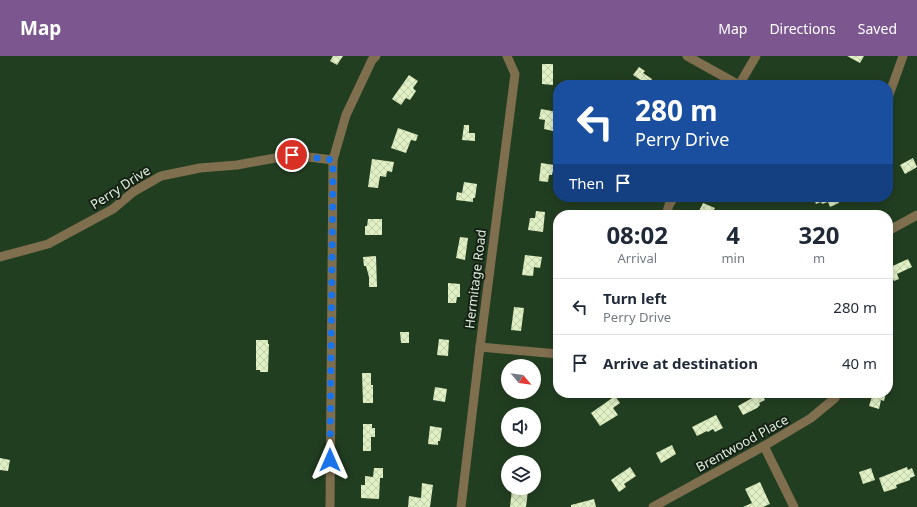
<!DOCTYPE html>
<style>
body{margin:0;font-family:"Noto Sans",sans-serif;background:#f6f6f7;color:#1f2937;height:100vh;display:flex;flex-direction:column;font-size:15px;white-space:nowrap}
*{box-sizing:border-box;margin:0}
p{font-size:13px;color:#747a83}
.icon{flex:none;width:22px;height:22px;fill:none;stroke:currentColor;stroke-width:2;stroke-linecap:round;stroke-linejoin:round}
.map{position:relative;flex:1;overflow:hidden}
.sheet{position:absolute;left:553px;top:154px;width:340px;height:188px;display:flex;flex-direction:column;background:#fff;border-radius:16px;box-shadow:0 2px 10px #0003}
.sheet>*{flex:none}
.top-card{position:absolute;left:553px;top:24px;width:340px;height:122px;border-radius:16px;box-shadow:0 2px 10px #0003;background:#1a4fa0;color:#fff;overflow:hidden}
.needle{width:26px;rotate:119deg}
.controls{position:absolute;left:501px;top:303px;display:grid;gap:8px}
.controls a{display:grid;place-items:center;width:40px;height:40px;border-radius:50%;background:#fff;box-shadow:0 2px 10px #0003;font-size:20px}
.pin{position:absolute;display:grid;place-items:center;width:34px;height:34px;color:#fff;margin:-17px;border:2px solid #fff;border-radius:50%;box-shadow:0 1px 4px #0007}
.me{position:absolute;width:44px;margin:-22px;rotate:0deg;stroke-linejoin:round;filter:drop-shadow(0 0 3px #0008)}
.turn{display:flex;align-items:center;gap:14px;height:84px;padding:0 16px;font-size:18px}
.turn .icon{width:52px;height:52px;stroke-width:2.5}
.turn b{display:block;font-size:28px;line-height:34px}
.then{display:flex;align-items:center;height:38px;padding:0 16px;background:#0003;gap:8px;font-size:15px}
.eta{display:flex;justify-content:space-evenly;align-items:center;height:68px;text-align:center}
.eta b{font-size:24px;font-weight:700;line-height:28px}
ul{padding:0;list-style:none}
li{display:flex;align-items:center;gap:12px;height:56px;padding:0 16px;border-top:1px solid #e0e1e3}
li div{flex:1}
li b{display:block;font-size:15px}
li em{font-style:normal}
header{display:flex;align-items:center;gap:24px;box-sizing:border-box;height:56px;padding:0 20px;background:#7c568e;color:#fff}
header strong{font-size:19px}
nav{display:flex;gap:22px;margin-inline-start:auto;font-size:14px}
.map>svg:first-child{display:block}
.building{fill:url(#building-cross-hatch)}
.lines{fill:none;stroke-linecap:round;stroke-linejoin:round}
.minor{stroke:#806f4f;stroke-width:9}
.route{stroke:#1a73e8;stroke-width:7;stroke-dasharray:0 12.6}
.labels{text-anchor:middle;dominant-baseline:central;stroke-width:4;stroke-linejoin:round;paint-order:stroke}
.street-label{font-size:13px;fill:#deefdd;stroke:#152114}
</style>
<header>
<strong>Map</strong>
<nav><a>Map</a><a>Directions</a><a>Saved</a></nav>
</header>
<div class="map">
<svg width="917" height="451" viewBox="0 0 917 451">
<defs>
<pattern id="building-cross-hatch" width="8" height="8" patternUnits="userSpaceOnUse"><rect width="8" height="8" fill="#e0f0c4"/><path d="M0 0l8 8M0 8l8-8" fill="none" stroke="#c1ceaa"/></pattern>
</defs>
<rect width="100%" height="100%" fill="#223e21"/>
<!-- building -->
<g class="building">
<polygon points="333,0 343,0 337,9 330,5"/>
<polygon points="847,0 864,0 860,7"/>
<polygon points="542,8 553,8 553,29 542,28"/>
<polygon points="639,11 645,15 643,17 652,23 648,29 633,19"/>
<polygon points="409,19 418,25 413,32 416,35 410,44 406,42 401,49 392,43"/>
<polygon points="541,53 557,56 553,75 544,73 545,64 539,63"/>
<polygon points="464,69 469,69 469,77 475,77 475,85 462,84"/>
<polygon points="398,72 418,79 416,85 411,84 406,97 391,92"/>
<polygon points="913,102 917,111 905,118 900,109"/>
<polygon points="372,103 394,106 392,116 387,115 386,121 380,120 378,132 368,131"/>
<polygon points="541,107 554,109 552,119 549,119 548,126 539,125"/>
<polygon points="464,126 477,128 475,142 473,142 473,146 456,144 457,136 462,137"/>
<polygon points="813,141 839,141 837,142 839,147 830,151 828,146 822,148 821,146 816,148"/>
<polygon points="703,147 715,152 711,159 702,159 698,157"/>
<polygon points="536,155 545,156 543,176 528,174 530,162 535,162"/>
<polygon points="368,163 382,163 382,179 365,179 365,170 367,170"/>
<polygon points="460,181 468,182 465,204 456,202"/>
<polygon points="525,199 542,201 540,212 534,211 533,220 522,219"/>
<polygon points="376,200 377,231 369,231 369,221 366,210 364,210 363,201"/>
<polygon points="908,203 912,211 897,218 899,223 894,225 888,212"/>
<polygon points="448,227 460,228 460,241 457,241 456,247 448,247"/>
<polygon points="514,251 524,252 521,275 511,274"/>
<polygon points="400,276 409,276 409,287 401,287"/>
<polygon points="439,283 449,284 448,300 437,299"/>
<polygon points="256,284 268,284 268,288 269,288 268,316 260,316 260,314 256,314"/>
<polygon points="362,317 371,317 371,329 373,329 373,347 363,347"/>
<polygon points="435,331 447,333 445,346 433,344"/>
<polygon points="761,337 765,344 759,347 760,349 757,352 743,359 738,350"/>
<polygon points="873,337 886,337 884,345 881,344 879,353 869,350"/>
<polygon points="615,340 620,347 613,352 618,359 600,370 591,357"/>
<polygon points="716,359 723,372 715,376 713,373 708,376 707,375 697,380 692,371"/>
<polygon points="363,368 372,368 372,372 375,372 375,381 371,381 371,395 363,395"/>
<polygon points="430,370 442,372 440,385 438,385 438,389 428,388"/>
<polygon points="672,389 676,398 661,407 656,397"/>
<polygon points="0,402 10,404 8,415 0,414"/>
<polygon points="630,411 636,420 624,428 626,431 619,436 611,424"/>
<polygon points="907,411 908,414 912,412 915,420 910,422 910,424 896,429 897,432 884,436 879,422"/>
<polygon points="374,412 383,412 383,422 380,422 379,443 361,442 361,429 365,429 365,420 373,421"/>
<polygon points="871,412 875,424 863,428 859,416"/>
<polygon points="760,426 770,448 763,451 743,451 752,447 745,433"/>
<polygon points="422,427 433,429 430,451 408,451 409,440 421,442"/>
<polygon points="512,433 528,435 526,451 510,451"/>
<polygon points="594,443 596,451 571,451 571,449"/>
</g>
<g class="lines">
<!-- minor -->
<g class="minor">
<polyline points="687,0 739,29"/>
<polyline points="739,29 756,0"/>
<polyline points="889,39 903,0"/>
<polyline points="666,159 669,149 674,141"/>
<polyline points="888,175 917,159"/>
<polyline points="0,201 48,188 113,153 133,136 161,120 200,112 237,109 292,99 333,104"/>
<polyline points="480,291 558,298"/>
<polyline points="764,390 794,451"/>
<polyline points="330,451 333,104 346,59 372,4 376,0"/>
<polyline points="461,451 480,291 515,18 507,0"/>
<polyline points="653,451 764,390 811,362 835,342 837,337"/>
</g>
</g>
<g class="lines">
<!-- route -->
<polyline class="route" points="292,99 333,104 330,404"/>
</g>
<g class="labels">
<!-- street labels -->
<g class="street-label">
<text transform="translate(120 131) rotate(-33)">Perry Drive</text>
<text transform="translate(475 223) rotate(-83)">Hermitage Road</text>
<text transform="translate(742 387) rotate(-29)">Brentwood Place</text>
</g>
</g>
</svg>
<div class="controls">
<a><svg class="needle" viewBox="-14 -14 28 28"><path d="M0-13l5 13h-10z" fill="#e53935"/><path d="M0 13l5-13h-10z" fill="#747a83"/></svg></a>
<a><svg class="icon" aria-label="sound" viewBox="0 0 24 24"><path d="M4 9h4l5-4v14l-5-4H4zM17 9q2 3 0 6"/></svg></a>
<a><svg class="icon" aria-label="layers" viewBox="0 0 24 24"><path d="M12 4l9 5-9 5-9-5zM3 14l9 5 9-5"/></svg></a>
</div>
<div class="pin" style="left:292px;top:99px;background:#d93025"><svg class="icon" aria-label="arrive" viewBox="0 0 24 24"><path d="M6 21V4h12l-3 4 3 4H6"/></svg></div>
<svg class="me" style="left:330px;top:404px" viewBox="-20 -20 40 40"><path d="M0-17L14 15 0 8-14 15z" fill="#1a73e8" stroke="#fff" stroke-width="4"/></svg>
<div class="top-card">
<div class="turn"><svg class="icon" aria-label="left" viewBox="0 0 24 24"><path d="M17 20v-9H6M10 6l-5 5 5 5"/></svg><div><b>280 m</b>Perry Drive</div></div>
<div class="then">Then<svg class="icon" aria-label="arrive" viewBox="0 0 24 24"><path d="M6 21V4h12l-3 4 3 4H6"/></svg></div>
</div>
<section class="sheet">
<div class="eta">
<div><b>08:02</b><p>Arrival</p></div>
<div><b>4</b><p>min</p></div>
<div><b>320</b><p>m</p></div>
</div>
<ul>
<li><svg class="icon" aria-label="left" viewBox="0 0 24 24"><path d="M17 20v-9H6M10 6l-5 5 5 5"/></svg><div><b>Turn left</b><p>Perry Drive</p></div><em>280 m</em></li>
<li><svg class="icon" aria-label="arrive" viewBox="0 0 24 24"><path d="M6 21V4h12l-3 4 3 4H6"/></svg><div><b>Arrive at destination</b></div><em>40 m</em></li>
</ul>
</section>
</div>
